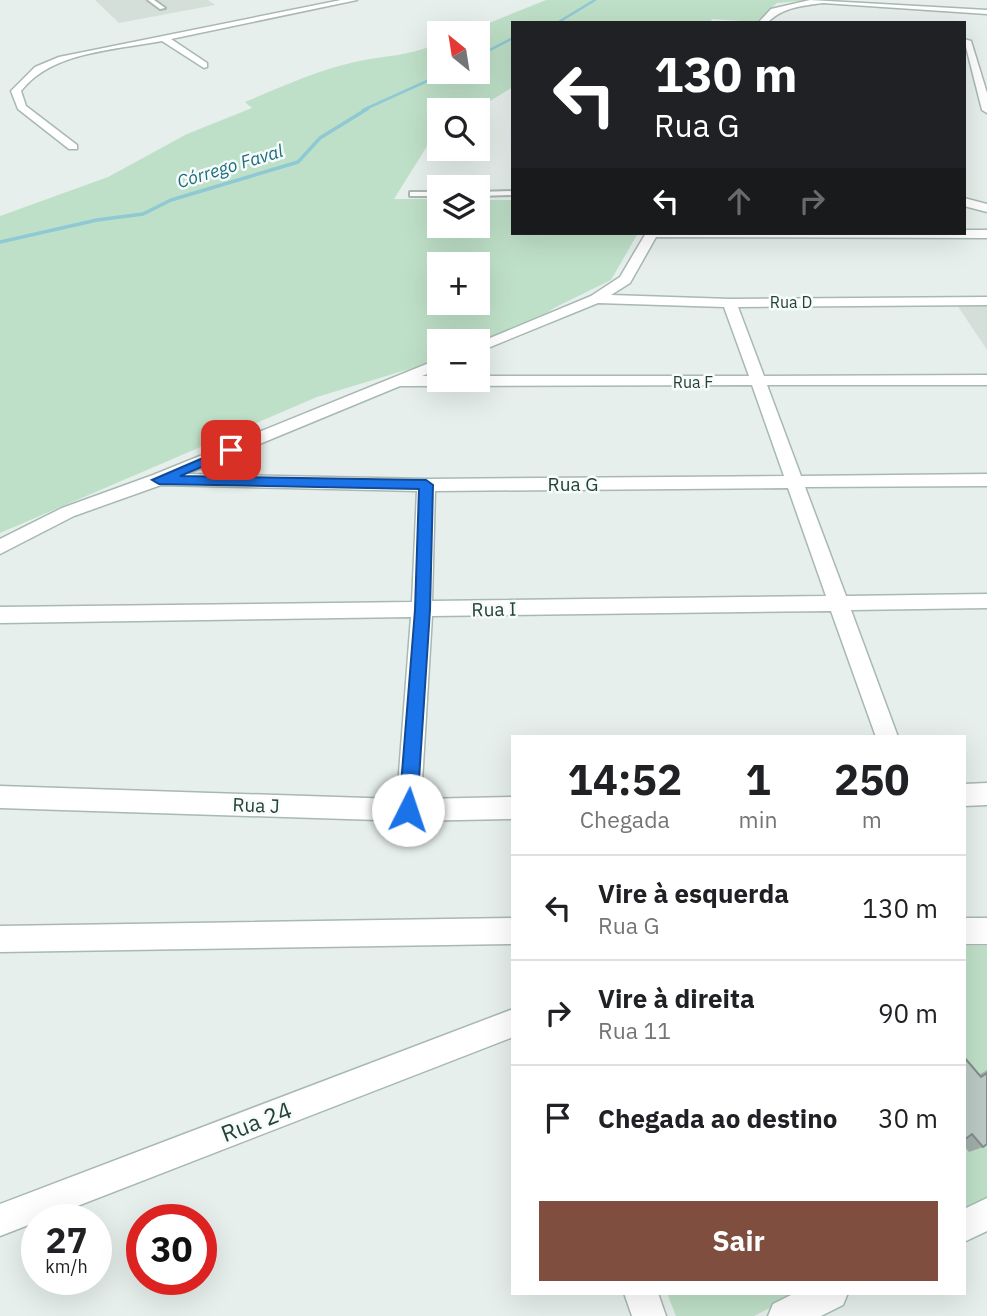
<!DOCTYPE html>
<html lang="pt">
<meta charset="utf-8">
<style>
body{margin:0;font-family:"IBM Plex Sans",sans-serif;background:#f2f2f2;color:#202124;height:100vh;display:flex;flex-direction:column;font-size:26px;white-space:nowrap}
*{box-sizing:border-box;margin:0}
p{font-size:23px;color:#757577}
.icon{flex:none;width:38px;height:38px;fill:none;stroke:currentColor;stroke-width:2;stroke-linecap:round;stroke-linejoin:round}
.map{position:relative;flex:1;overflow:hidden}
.details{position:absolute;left:511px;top:735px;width:455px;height:560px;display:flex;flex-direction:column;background:#fff;border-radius:0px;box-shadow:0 7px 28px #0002}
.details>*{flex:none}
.hud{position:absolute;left:511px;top:21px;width:455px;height:214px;border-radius:0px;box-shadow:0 7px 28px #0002;background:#202124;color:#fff;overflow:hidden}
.needle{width:46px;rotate:330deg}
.buttons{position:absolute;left:427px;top:21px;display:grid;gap:14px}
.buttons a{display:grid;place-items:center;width:63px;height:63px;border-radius:0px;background:#fff;box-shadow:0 7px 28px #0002;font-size:35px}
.speed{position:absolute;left:21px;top:1204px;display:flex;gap:14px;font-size:35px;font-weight:700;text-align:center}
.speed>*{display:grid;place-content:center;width:91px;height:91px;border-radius:50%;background:#fff;box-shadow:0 7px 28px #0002;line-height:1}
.speed small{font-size:18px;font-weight:400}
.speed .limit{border:10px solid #d22;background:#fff;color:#111}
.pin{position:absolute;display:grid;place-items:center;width:60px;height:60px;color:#fff;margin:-30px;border-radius:14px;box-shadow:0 4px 10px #0006}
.me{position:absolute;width:77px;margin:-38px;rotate:4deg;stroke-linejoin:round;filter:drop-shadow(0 0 5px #0008)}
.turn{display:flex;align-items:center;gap:24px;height:147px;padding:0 28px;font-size:32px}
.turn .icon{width:91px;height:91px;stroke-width:2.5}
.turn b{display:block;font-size:49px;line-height:60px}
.lanes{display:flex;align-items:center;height:66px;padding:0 28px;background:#0003;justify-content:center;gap:35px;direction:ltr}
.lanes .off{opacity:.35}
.eta{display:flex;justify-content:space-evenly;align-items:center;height:119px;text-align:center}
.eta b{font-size:42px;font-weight:800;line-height:49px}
.action{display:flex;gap:14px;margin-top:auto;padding:14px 28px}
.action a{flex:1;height:80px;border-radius:0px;background:#7f4e3f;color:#fff;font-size:28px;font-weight:800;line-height:80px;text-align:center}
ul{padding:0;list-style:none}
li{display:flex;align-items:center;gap:21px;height:105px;padding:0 28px;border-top:2px solid #e0e0e0}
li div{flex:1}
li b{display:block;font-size:26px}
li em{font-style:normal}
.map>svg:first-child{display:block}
.built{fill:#d4dfda}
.green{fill:#bfe0c8;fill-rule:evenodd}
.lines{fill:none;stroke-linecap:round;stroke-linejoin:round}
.stream-far1{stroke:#8ec9d4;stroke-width:2.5}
.stream{stroke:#8ec9d4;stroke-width:3.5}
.lane-casing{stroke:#a8b8b2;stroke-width:4}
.street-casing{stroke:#a8b8b2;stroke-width:3}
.secondary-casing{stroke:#a4bbb3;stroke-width:3}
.lane{fill:#fff;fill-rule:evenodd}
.street{fill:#fff;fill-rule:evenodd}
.secondary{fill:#fff;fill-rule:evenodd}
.wall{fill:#a1aea9}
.building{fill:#bbcac4;stroke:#838d89;stroke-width:2}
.route{fill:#1a73e8;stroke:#114b97;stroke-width:2}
.labels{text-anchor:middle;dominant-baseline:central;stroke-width:5;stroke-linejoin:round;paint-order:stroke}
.far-street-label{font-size:16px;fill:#24423a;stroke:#f7fbf9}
.far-water-label{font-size:18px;font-style:italic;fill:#1c6f80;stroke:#f7fbf9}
.street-label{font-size:19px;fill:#24423a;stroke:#f7fbf9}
.near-street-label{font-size:23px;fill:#24423a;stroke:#f7fbf9}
</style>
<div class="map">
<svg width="987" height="1316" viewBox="0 0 987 1316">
<rect width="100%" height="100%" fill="#e6efeb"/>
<!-- built -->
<g class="built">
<polygon points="95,0 208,0 215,5 119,23"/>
<polygon points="957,305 987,305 987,350"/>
</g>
<!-- green -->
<g class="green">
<path d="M546 0H811L777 3 756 22 712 19 710 23H513V87L475 110H439V132L434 135 394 199H439V226H478V200H513V233H638L611 280 554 308 538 319 478 344V341H439V360L317 397 0 533V216L108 177 187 134 252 108 245 102C281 87 320 69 359 61 390 55 408 56 439 43V72H478V33H464ZM439 264H478V303H439Z"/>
<polygon points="964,946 987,946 987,1198 964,1210"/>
<polygon points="667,1293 799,1293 754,1316 676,1316"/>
</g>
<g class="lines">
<!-- stream-far1 -->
<g class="stream-far1">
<polyline points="557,23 595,0"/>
<polyline points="478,56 513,38"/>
<polyline points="363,110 447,72"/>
</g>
<!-- stream -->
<polyline class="stream" points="0,242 97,220 143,214 171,200 298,162 320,138 367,109"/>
<defs>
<g id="lane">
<polygon points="148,0 154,0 165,8 160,9"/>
<polygon points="513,191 513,195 478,196 478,192"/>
<rect x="410" y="192" width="29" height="4"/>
</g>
<g id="street">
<path d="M341 0H357L171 39 207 63V67L204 68 162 41C116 50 52 51 21 91L26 106 77 145V149H69L18 109 11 91 35 67 59 57Z"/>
<path d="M810 0 987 10V14L823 3C801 6 783 7 767 23H758L771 9Z"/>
<polygon points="964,39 971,41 987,93 987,113 982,110"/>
<polygon points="964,198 987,204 987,212 964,206"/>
<path d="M964 230H987V238L656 237 630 283 611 295 730 299 987 297V305L738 307 764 376 987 375V385H767L801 476 987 474V486L805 487 846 596 987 594V608L851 610 898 737H876L831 611 432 616 421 799 513 797V819L408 821 0 808V786L397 799 411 617 0 623V607L412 602 417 491 161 485 74 516 0 554V539L62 508 153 475 439 359V369L422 376H439V380H478V376H749L724 307 598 303 478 352V343L591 296 620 277 646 233H964ZM752 385 784 476 426 479 187 474 400 386ZM788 488 826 596 432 601 435 491Z"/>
<polygon points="987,783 987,805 964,806 964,784"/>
<polygon points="513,918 513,944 0,952 0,926"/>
<rect x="964" y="918" width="23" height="26"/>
<polygon points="513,1009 513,1037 0,1236 0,1204"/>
<polygon points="624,1293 658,1293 666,1316 632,1316"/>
</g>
<g id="secondary">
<polygon points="987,1198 987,1231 964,1242 964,1209"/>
<polygon points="795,1293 848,1293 843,1305 821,1316 768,1316 773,1304"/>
</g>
</defs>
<!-- lane casing -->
<use href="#lane" class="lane-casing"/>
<!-- street casing -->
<use href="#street" class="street-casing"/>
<!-- secondary casing -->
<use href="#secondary" class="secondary-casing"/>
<!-- lane -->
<use href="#lane" class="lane"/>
<!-- street -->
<use href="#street" class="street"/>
<!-- secondary -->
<use href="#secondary" class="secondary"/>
</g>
<!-- wall -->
<polygon class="wall" points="964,1057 979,1075 987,1070 987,1144 983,1147 969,1152 964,1146"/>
<!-- building -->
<polygon class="building" points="964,1057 981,1077 987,1073 987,1144 983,1147 972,1134 964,1140"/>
<!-- route -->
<polygon class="route" points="231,446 237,450 235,453 180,476 426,480 433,485 430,610 417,810 415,816 408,818 402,816 399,810 415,610 419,489 159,484 152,480"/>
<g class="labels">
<!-- far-street labels -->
<g class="far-street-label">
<text x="791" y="302">Rua D</text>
<text x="693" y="382">Rua F</text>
</g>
<!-- far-water labels -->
<g class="far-water-label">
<text transform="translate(230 166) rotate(-17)">Córrego Faval</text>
</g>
<!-- street labels -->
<g class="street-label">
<text x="573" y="484">Rua G</text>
<text transform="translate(494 609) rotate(-1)">Rua I</text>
<text transform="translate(256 805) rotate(2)">Rua J</text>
</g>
<!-- near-street labels -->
<g class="near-street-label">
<text transform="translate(256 1121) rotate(-21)">Rua 24</text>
</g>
</g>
</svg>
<div class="buttons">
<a><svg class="needle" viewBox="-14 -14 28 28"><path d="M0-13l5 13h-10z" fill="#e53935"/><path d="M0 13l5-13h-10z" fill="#757577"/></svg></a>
<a><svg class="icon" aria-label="search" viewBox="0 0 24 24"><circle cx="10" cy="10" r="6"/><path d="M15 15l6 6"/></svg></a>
<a><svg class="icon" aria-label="layers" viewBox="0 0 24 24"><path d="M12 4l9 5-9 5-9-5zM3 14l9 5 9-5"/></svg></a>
<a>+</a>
<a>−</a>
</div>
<div class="speed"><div>27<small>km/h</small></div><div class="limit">30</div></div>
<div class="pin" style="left:231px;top:450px;background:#d93025"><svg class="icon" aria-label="arrive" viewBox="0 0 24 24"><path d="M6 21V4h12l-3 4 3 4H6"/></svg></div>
<svg class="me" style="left:408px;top:810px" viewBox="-20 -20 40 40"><circle r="19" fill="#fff"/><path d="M0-13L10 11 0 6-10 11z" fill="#1a73e8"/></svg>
<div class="hud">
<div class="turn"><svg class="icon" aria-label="left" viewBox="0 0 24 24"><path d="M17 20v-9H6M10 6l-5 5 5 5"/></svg><div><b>130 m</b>Rua G</div></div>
<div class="lanes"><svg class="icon" aria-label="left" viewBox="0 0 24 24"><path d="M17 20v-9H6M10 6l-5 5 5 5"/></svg><svg class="icon off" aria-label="ahead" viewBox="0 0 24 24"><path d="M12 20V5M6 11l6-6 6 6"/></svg><svg class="icon off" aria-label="right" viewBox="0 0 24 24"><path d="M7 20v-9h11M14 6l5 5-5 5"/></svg></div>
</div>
<section class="details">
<div class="eta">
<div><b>14:52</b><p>Chegada</p></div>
<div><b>1</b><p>min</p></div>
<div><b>250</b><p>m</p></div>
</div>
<ul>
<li><svg class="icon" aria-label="left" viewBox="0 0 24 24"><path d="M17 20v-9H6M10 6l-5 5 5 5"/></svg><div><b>Vire à esquerda</b><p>Rua G</p></div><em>130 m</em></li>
<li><svg class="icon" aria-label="right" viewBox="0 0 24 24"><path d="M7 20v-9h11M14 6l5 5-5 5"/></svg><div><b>Vire à direita</b><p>Rua 11</p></div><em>90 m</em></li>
<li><svg class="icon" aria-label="arrive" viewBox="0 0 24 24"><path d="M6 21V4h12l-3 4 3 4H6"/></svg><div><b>Chegada ao destino</b></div><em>30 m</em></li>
</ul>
<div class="action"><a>Sair</a></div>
</section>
</div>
